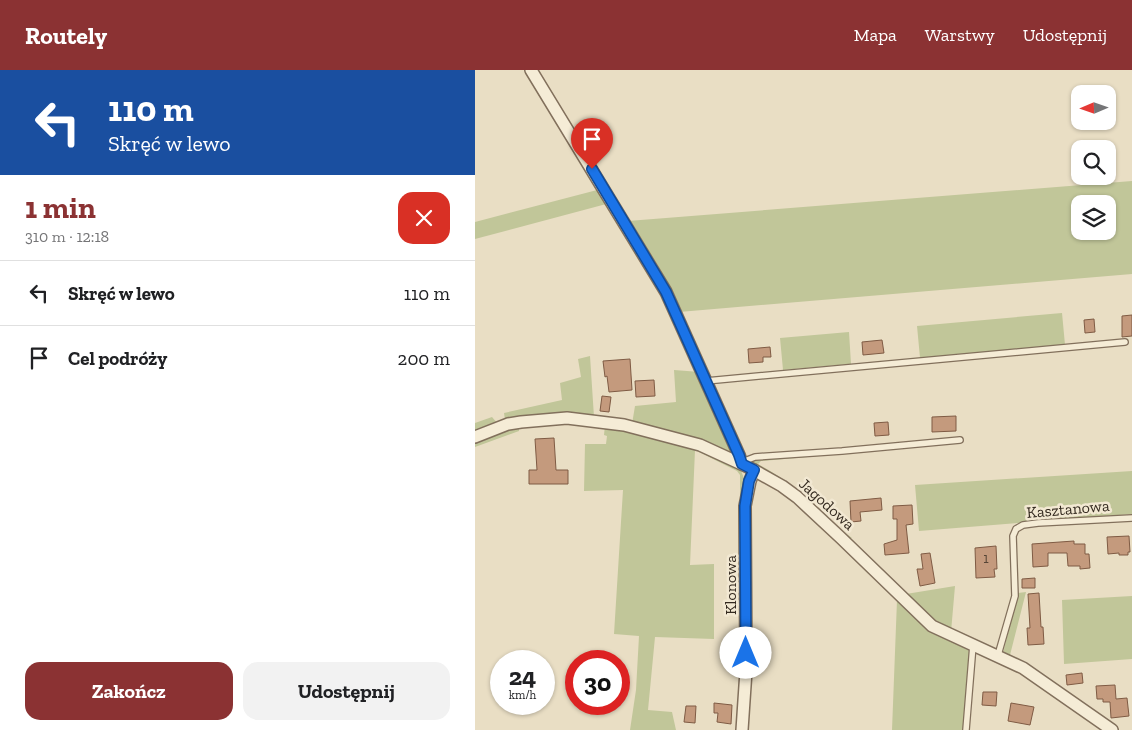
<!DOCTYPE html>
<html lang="pl">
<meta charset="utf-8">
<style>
body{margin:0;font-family:"Zilla Slab",serif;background:#f2f2f2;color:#202124;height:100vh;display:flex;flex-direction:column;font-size:19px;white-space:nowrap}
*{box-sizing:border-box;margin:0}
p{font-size:16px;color:#757577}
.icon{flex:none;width:28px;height:28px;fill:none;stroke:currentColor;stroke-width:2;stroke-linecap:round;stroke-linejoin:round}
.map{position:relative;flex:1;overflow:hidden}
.panel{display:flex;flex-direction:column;background:#fff;width:475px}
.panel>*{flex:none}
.top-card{background:#1a4fa0;color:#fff;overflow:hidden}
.needle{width:32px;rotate:268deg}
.buttons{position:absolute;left:596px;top:15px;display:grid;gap:10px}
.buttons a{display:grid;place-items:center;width:45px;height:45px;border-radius:10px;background:#fff;box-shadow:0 1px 4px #0004;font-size:25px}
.speed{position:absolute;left:15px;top:580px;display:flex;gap:10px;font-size:25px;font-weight:700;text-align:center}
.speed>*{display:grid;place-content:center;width:65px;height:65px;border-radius:50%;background:#fff;box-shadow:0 1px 4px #0004;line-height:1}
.speed small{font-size:12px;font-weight:400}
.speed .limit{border:8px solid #d22;background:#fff;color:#111}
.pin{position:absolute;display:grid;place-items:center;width:42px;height:42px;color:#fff;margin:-51px -21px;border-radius:50% 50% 50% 0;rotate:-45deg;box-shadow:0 0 5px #0007}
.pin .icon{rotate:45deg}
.me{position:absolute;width:55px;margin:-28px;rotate:0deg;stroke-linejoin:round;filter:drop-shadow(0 0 4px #0008)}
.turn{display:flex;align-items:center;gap:18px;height:105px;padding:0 25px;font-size:22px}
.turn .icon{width:65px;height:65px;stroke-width:2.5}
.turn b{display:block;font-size:35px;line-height:42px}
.round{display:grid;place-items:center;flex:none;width:52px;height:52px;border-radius:15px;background:#f2f2f2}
.head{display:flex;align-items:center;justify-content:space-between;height:85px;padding:0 25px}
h1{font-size:30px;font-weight:700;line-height:38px;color:#8b3233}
.cta{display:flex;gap:10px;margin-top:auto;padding:10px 25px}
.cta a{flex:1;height:58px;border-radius:15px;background:#8b3233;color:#fff;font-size:20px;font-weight:700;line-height:58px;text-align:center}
.cta a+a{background:#f2f2f2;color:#202124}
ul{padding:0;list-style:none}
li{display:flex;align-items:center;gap:15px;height:65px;padding:0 25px;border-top:1px solid #e0e0e0}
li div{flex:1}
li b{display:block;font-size:19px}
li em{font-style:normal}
header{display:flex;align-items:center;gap:30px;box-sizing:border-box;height:70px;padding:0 25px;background:#8b3233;color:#fff}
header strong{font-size:24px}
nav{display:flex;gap:28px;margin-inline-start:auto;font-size:18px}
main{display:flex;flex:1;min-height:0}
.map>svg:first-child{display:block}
.green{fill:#c1c699;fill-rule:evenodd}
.building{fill:#c49a7d;stroke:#7f5b44}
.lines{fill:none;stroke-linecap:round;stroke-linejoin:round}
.lane-casing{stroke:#82705c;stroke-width:8}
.street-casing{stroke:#82705c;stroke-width:14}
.lane{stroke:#f5ecd6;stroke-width:5.5}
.street{stroke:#f5ecd6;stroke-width:11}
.route-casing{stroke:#114b97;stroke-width:12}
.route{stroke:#1a73e8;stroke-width:9}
.labels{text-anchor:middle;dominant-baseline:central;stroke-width:5;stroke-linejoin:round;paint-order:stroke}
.number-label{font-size:14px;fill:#574536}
.street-label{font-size:16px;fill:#33291f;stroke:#f2e8d2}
</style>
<header>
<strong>Routely</strong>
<nav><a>Mapa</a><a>Warstwy</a><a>Udostępnij</a></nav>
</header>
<main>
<section class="panel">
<div class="top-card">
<div class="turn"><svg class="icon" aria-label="left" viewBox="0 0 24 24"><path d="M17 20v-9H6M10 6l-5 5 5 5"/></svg><div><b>110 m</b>Skręć w lewo</div></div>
</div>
<div class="head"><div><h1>1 min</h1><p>310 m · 12:18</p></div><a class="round" style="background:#d93025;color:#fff"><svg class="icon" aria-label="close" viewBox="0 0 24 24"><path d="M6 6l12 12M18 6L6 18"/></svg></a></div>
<ul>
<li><svg class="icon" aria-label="left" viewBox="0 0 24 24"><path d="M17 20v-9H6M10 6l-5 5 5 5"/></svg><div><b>Skręć w lewo</b></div><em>110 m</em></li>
<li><svg class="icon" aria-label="arrive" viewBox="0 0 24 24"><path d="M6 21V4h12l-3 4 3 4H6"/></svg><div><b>Cel podróży</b></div><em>200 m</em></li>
</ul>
<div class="cta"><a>Zakończ</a><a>Udostępnij</a></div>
</section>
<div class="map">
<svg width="657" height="660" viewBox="0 0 657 660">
<rect width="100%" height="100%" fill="#e9dec4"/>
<!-- green -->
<g class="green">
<path d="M657 111V204L204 242 182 194 153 151ZM605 134H632V161H605Z"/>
<polygon points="126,119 135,133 0,169 0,152"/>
<polygon points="587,243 590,275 445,288 442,256"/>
<polygon points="374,262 376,294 308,300 305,268"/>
<polygon points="115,286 119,347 30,350 29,343 87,330 85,313 106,307 103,289"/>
<polygon points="199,300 225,302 261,384 258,387 157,354 160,336 201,332"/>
<polygon points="17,347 23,354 0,364 0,353"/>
<polygon points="130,355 206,371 265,398 270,411 265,569 265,405 262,401 220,380 215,495 239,494 239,569 180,567 173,640 197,642 201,660 155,660 161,620 164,566 139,564 148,420 109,421 110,374 131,374 132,366 129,365"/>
<polygon points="35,357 44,357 44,361 0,377 0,369"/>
<path d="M367 384 286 391 283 394C301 404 318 415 332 428 347 442 360 456 377 468L370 470 277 394 279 390 283 388Z"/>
<polygon points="657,401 657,444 444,461 440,415"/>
<polygon points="480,516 476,562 470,561 431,524"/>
<polygon points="551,522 535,585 542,588 540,590 528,583 543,523"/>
<polygon points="657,526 657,589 589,594 587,530"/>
<polygon points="422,530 472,569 493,580 495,583 489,660 417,660"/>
</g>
<!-- building -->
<g class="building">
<polygon points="657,245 657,266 647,267 647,246"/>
<polygon points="619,249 620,262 610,263 609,250"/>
<polygon points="407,270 409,283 388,285 387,272"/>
<polygon points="295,277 296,287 288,287 288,292 274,293 273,279"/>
<polygon points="155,289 157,320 134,322 132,306 130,307 128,291"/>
<polygon points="179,310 180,326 161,327 160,311"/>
<polygon points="127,326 136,327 134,342 125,341"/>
<polygon points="481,346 481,361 457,362 457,347"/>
<polygon points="413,352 414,365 400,366 399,353"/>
<polygon points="79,368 81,400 93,400 93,414 54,414 54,400 62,400 60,369"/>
<polygon points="406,428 407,440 385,442 386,451 376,452 375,431"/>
<polygon points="437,435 438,454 431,455 434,483 410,485 409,474 422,470 422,449 418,449 418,436"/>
<polygon points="654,466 655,482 653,482 653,485 644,485 644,483 633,484 632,467"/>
<polygon points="599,471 599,474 610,474 610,484 614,484 615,498 605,499 605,496 593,496 592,483 573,483 573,496 558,497 557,474"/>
<polygon points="521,476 522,499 519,499 520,507 501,508 500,478"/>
<polygon points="455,483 460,513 445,516 442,499 448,499 446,484"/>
<polygon points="560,508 560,518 547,518 547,509"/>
<polygon points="564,523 566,557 568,557 569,574 553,575 552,558 555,558 553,524"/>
<polygon points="607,603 608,613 592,615 591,605"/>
<polygon points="640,615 641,629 652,628 654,646 636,648 635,632 628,632 628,629 622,629 621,616"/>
<polygon points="508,622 522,622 521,636 507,635"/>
<polygon points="239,633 257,635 256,654 242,652 243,643 239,643"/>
<polygon points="536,633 559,637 555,655 533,651"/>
<polygon points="211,636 221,636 220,653 209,652"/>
</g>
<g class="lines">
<defs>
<g id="lane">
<polyline points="231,311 650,272"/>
<polyline points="267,392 280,387 367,381 485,370"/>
<polyline points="523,585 540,526 538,466 541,459 548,455 563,453 657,448"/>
<polyline points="491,660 498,575"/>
</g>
<g id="street">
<polyline points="56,0 191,222 264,385 267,394"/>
<polyline points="0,367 33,354 46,352 92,348 149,355 225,375 275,398 307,416 322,427 366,468 457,556 548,598 637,660"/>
<polyline points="267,660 271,601 270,436 275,411 279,400"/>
</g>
</defs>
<!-- lane casing -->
<use href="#lane" class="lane-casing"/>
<!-- street casing -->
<use href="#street" class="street-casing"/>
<!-- lane -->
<use href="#lane" class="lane"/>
<!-- street -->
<use href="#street" class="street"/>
</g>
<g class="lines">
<defs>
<polyline id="route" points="117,99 191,222 264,385 267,394 279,400 274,411 270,436 271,583"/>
</defs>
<!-- route casing -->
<use href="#route" class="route-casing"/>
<!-- route -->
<use href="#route" class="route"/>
</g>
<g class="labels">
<!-- number labels -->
<g class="number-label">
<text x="511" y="488">1</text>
</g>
<!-- street labels -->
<g class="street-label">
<text transform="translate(352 434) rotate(42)">Jagodowa</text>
<text transform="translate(593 439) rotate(-5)">Kasztanowa</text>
<text transform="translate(255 515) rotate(-90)">Klonowa</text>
</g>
</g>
</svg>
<div class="buttons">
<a><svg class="needle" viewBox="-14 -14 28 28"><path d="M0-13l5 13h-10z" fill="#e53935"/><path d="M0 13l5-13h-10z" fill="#757577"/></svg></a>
<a><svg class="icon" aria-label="search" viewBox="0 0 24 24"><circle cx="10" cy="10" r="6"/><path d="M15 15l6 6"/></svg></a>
<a><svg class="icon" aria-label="layers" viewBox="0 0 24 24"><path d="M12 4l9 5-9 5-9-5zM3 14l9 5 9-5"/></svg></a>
</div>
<div class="speed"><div>24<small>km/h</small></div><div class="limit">30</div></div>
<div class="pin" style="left:117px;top:99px;background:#d93025"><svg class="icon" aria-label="arrive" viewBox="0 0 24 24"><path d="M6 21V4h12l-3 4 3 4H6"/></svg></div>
<svg class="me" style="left:271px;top:583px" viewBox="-20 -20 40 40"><circle r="19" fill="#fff"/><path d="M0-13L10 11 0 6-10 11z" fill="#1a73e8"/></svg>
</div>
</main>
